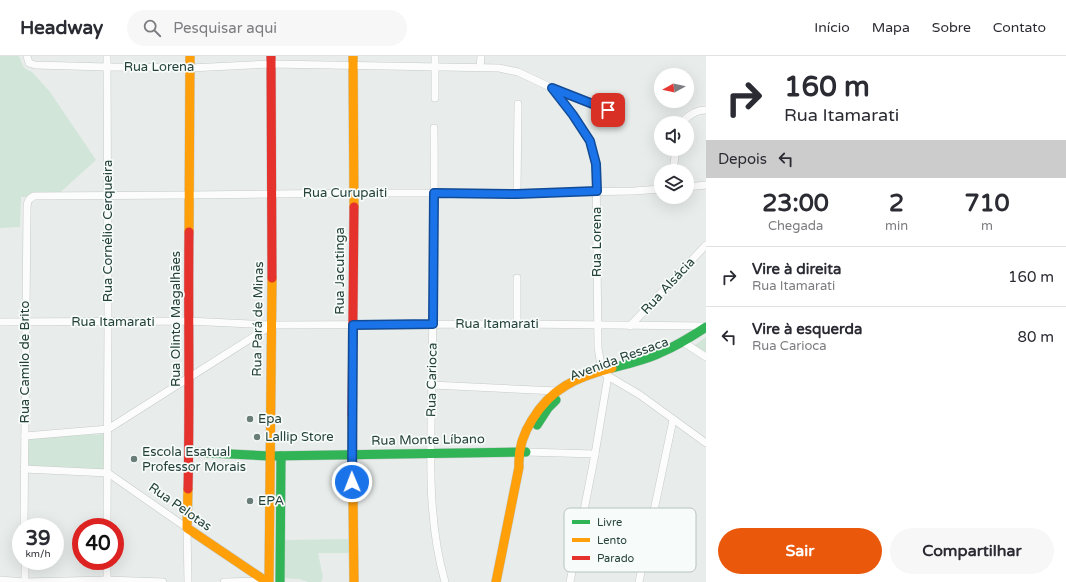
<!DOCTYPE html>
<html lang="pt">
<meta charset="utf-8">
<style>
body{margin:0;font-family:"Varela Round",sans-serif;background:#f7f7f7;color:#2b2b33;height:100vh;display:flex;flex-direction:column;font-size:15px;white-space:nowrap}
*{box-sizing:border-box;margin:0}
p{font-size:13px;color:#7c7c81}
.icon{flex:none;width:22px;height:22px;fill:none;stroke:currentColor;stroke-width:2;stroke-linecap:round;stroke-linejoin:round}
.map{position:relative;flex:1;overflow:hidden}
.panel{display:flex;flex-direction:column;background:#fff;width:360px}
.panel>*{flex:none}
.banner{background:#fff;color:#2b2b33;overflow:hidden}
.needle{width:26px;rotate:262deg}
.tools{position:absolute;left:654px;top:12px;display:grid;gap:8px}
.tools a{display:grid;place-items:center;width:40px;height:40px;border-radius:50%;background:#fff;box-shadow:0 4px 16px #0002;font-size:20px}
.speed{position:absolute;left:12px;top:462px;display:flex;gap:8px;font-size:20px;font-weight:700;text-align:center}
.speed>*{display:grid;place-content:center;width:52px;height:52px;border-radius:50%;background:#fff;box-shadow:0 4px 16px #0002;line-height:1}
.speed small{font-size:10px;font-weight:400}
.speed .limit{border:6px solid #d22;background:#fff;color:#111}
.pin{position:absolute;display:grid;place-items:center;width:34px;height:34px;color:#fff;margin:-17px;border-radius:8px;box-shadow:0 2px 6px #0006}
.me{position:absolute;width:44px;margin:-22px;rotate:359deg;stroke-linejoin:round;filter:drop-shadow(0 0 3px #0008)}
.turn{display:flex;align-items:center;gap:14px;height:84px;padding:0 12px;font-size:18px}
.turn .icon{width:52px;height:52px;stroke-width:2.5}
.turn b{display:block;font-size:28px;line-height:34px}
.then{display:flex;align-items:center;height:38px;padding:0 12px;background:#0003;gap:8px;font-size:15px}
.eta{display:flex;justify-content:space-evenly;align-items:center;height:68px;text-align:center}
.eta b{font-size:24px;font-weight:800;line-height:28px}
.primary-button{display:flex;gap:8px;margin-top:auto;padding:8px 12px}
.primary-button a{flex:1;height:46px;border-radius:24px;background:#ea580c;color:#fff;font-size:16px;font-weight:800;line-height:46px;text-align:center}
.primary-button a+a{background:#f7f7f7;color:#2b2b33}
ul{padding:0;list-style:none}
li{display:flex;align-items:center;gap:12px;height:60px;padding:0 12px;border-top:1px solid #e1e1e2}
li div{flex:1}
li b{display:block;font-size:15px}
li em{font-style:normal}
header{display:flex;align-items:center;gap:24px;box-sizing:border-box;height:56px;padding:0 20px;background:#fff;border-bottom:1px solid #e1e1e2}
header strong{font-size:19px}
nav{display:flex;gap:22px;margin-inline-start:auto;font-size:14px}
.search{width:280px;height:36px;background:#f7f7f7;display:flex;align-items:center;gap:10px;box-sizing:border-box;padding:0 14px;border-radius:22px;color:#7c7c81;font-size:15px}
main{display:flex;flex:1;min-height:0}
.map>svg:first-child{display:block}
.green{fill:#d1e6d8}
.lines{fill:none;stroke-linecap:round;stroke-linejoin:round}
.street-casing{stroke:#c5cac8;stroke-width:8}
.fast-casing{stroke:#c3cbc8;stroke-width:10}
.slow-casing{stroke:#c3cbc8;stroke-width:10}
.jam-casing{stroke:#c3cbc8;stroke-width:10}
.street{stroke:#fcfcfc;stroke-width:7}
.fast{stroke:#30b455;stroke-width:9}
.slow{stroke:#ff9f0a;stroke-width:9}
.jam{stroke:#e5322d;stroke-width:9}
.route-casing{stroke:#114b97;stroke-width:10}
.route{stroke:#1a73e8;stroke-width:7}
.poi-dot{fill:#697e78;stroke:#f7fbf9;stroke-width:1.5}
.labels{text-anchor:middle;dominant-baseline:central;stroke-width:3.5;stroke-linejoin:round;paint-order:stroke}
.street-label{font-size:13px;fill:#24423a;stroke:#f7fbf9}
.poi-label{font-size:13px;fill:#24423a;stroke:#f7fbf9;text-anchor:start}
.key{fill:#f7fbf9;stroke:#b8c4c0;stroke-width:1}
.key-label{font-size:11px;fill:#24423a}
</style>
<header>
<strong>Headway</strong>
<div class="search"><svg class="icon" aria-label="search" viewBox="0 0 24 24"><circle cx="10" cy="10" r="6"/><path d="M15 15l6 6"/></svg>Pesquisar aqui</div>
<nav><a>Início</a><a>Mapa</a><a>Sobre</a><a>Contato</a></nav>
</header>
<main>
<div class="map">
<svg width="706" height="526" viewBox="0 0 706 526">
<rect width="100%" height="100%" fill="#e8edeb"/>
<!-- green -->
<g class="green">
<polygon points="0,0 19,0 23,10 26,13 32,16 50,36 96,104 55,141 21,141 20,171 0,172"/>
<polygon points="706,281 706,295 702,298 691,292"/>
<polygon points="106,378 106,415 27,410 27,382"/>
<polygon points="350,483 351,497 318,497 323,521 321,526 308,526 299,523 282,522 284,484"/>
</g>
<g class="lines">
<defs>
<g id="street">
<polyline points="27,0 29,7 35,9 107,11 190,12 271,8 499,12 518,16 552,32 573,59 590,85 596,108 598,292 602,315 608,320 640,339 706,387"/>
<polyline points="107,0 108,266 107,471"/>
<polyline points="480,11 481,0"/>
<polyline points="553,32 608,53"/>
<polyline points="435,42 435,0"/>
<path d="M681 67C688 60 695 54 706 54"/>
<path d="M434 72C435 155 433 238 432 321 431 389 426 460 445 526"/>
<polyline points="673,115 676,93"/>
<polyline points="687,131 706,129"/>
<polyline points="517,137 518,48"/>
<polyline points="0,266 188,265 272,269 517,268 706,270"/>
<polyline points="517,268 517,222"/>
<polyline points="630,270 706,189"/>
<polyline points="683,286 706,301"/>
<polyline points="432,329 557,335"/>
<polyline points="25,380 108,373 272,269"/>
<polyline points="526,396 595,398"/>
<polyline points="24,413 108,417 187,472 188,526"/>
<path d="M24 471 27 153C27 146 28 143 34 140L189 139 354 137H517L634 135 661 133"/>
<polyline points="25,505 25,526"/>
<polyline points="0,524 25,526 107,524 163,526"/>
<polyline points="107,526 107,505"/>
<polyline points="224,526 266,525"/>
<polyline points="570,526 595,398 608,320"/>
<polyline points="639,526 673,364"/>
</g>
<g id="fast">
<path d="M612 312C628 308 645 304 660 297 676 290 691 281 706 271"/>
<polyline points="537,369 548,352 556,344"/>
<polyline points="189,396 270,400 526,396"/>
<polyline points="280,526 281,400"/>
</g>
<g id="slow">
<polyline points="353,0 354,151"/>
<polyline points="189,176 190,0"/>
<polyline points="352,359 354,526"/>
<polyline points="188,433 187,472 267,526"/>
<polyline points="269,526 272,222"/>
<path d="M496 526 519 411C518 394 523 378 532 364 551 332 577 321 612 312"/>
</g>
<g id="jam">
<polyline points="271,0 272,222"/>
<polyline points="352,359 354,151"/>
<path d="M188 433C190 347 188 262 189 176"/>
</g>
</defs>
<!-- street casing -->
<use href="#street" class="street-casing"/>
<!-- fast casing -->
<use href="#fast" class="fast-casing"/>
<!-- slow casing -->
<use href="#slow" class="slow-casing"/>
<!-- jam casing -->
<use href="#jam" class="jam-casing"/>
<!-- street -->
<use href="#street" class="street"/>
<!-- fast -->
<use href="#fast" class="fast"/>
<!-- slow -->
<use href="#slow" class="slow"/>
<!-- jam -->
<use href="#jam" class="jam"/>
</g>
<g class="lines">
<defs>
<polyline id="route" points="352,426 353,269 433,268 434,137 517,138 597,135 596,108 590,85 573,59 552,32 608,54"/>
</defs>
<!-- route casing -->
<use href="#route" class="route-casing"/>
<!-- route -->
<use href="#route" class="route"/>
</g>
<!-- markers -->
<g class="poi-dot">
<circle cx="250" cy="363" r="4"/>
<circle cx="257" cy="381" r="4"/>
<circle cx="134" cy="403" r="4"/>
<circle cx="250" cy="445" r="4"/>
</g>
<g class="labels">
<!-- street labels -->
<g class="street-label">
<text x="159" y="11">Rua Lorena</text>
<text x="345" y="137">Rua Curupaiti</text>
<text transform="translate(108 175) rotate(-90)">Rua Cornélio Cerqueira</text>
<text transform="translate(597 186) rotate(-90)">Rua Lorena</text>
<text transform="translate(340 215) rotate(-90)">Rua Jacutinga</text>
<text transform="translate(668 230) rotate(-47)">Rua Alsácia</text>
<text transform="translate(176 263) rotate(-90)">Rua Olinto Magalhães</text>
<text transform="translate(258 263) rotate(-89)">Rua Pará de Minas</text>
<text x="113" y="266">Rua Itamarati</text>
<text x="497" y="268">Rua Itamarati</text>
<text transform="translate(619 303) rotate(-20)">Avenida Ressaca</text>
<text transform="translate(25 306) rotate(-90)">Rua Camilo de Brito</text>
<text transform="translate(432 324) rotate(-89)">Rua Carioca</text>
<text transform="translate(428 384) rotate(-1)">Rua Monte Líbano</text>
<text transform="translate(180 451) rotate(35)">Rua Pelotas</text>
</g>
<!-- poi labels -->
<g class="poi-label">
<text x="258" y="363">Epa</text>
<text x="265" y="381">Lallip Store</text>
<text x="142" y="396">Escola Esatual<tspan x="142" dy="15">Professor Morais</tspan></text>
<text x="258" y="445">EPA</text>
</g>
</g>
<!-- legend -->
<rect x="564" y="452" width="132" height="64" rx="6" class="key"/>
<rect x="572" y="464" width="18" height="4" fill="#30b455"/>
<rect x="572" y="482" width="18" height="4" fill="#ff9f0a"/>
<rect x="572" y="500" width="18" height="4" fill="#e5322d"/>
<g class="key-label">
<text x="597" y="470">Livre</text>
<text x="597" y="488">Lento</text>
<text x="597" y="506">Parado</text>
</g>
</svg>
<div class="tools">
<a><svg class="needle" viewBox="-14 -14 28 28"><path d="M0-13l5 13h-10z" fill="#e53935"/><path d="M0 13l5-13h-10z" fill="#7c7c81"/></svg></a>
<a><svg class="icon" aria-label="sound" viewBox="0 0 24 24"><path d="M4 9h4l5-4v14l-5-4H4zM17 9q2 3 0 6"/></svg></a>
<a><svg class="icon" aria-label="layers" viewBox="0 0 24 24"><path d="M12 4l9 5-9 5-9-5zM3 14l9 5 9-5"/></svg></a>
</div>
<div class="speed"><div>39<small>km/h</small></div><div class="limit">40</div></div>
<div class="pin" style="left:608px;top:54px;background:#d93025"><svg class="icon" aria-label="arrive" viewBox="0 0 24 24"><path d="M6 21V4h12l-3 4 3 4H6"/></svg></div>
<svg class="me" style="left:352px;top:426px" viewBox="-20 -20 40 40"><circle r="17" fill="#1a73e8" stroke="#fff" stroke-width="3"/><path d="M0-11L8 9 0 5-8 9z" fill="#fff"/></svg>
</div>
<section class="panel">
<div class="banner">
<div class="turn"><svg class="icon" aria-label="right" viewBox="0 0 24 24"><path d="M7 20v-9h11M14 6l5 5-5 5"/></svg><div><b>160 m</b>Rua Itamarati</div></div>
<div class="then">Depois<svg class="icon" aria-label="left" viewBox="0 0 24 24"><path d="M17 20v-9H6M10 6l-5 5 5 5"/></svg></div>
</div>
<div class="eta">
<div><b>23:00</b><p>Chegada</p></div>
<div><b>2</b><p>min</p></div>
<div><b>710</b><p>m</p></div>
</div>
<ul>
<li><svg class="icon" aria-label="right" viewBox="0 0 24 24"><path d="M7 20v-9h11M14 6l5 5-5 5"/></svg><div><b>Vire à direita</b><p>Rua Itamarati</p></div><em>160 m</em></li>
<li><svg class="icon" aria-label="left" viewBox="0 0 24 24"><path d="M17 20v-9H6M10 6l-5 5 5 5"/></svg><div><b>Vire à esquerda</b><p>Rua Carioca</p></div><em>80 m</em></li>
</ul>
<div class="primary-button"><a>Sair</a><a>Compartilhar</a></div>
</section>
</main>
